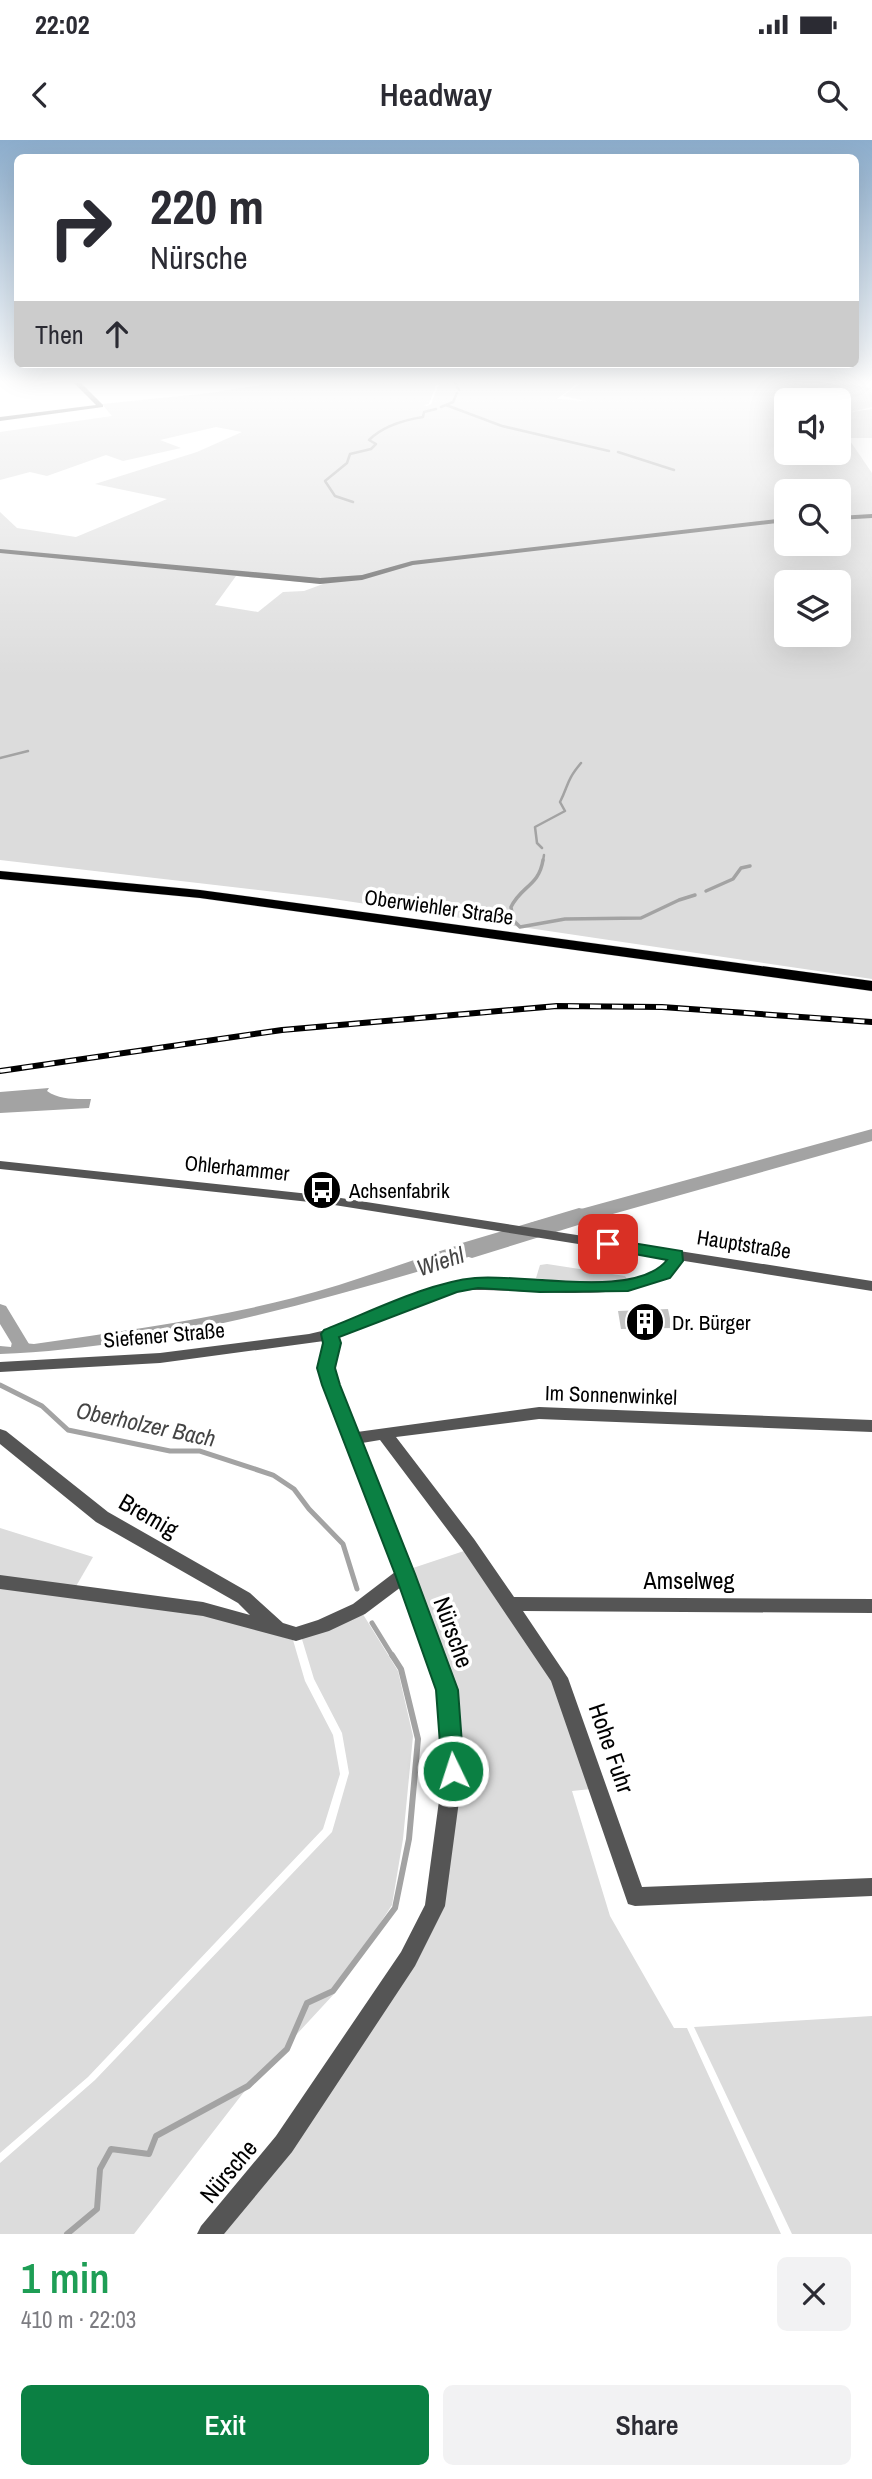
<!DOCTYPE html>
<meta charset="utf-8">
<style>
body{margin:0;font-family:"Archivo Narrow",sans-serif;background:#f2f2f3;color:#2b2b33;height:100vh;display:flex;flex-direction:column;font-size:26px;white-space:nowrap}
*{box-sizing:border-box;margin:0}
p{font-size:23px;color:#7c7c81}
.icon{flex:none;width:38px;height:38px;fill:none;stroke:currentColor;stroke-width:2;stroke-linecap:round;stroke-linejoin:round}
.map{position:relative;height:2094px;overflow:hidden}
.details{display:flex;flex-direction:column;background:#fff;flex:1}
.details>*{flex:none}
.top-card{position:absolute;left:14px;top:14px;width:845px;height:214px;border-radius:10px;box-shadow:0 7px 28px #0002;background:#fff;color:#2b2b33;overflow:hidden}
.fabs{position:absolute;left:774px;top:248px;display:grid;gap:14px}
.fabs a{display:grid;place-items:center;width:77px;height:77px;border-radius:10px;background:#fff;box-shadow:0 7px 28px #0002;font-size:35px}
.pin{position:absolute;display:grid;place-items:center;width:60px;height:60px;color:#fff;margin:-30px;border-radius:14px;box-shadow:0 4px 10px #0006}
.me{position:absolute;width:77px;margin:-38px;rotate:356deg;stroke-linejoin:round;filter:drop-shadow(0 0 5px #0008)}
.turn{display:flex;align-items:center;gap:24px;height:147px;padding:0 21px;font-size:32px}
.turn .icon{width:91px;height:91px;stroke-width:2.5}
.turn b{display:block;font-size:49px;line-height:60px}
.then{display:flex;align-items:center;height:66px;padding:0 21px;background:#0003;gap:14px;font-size:26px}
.round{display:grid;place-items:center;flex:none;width:74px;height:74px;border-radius:10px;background:#f2f2f3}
.head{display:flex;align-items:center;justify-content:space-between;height:119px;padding:0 21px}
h1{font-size:42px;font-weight:600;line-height:52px;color:#1e9e55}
.primary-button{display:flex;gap:14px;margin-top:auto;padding:14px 21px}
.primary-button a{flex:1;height:80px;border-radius:10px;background:#0b8043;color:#fff;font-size:28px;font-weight:600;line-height:80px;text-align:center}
.primary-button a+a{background:#f2f2f3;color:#2b2b33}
.status{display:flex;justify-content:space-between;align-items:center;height:49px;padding:0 35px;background:#fff;direction:ltr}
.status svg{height:19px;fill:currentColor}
header{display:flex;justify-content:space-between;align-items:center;height:91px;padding:0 21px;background:#fff;font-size:32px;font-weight:600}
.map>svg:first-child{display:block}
.green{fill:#dcdcdc;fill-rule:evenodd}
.water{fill:#a3a3a3}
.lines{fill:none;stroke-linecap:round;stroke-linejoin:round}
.stream-far3{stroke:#a3a3a3;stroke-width:2.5}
.stream-far2{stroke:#a3a3a3;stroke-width:3.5}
.stream-far1{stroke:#a3a3a3;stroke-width:5}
.stream{stroke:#a3a3a3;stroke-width:6}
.canal{fill:#a3a3a3;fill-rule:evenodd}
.river{fill:#a3a3a3;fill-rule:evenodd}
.building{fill:#c4c4c4}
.primary-casing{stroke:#dbdbdb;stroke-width:1}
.minor{fill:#555;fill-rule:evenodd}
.tertiary{fill:#555;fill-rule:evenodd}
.primary{fill:#000;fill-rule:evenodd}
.rail-casing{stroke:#000;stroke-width:6}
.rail{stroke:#fff;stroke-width:3.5;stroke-dasharray:11;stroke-linecap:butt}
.route{fill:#0b8043;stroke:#07532c;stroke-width:2}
.labels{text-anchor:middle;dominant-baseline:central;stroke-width:7;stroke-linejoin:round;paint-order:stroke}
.street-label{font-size:21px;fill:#000;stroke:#fff}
.poi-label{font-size:21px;fill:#000;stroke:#fff;text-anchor:start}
.water-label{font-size:23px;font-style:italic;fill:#444;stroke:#fff}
.near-street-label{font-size:24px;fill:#000;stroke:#fff}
</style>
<div class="status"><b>22:02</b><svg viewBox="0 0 49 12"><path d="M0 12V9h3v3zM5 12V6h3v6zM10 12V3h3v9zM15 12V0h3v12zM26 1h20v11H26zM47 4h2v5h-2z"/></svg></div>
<header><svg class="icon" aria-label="back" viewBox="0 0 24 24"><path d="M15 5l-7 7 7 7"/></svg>Headway<svg class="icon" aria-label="search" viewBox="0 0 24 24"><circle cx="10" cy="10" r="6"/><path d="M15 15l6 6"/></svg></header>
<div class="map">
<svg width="872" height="2094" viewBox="0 0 872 2094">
<rect width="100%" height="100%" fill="#fff"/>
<!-- green -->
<g class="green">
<path d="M273 243H437L429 264 424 265 427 266 431 264 439 243H578L557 259 586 261 563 256 581 243H848L872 249V267L851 272 872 269V298H848L872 333V839L326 758 0 720V372L17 388 76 397 167 359 95 344 197 312 242 292 216 287 160 300 181 308 123 321 106 315 47 336 30 332 0 340V292L112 276 102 264 210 253ZM786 261H838V313H786ZM786 352H838V404H786ZM236 436 323 444 304 451 283 452 258 472 215 465ZM786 443H838V495H786Z"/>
<polygon points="547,1124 625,1136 628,1141 566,1142 536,1138 540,1125"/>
<polygon points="0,1388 93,1417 75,1448 0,1439"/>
<polygon points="464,1411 553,1536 591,1649 572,1651 610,1776 674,1888 687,1888 781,2094 215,2094 439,1769 451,1547 410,1429"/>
<polygon points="0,1446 201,1473 293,1500 305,1541 333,1595 340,1634 323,1689 88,1937 0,2013"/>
<polygon points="361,1471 398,1531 413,1596 403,1699 392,1765 334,1854 247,1948 134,2094 0,2094 0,2023 95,1940 332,1692 349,1633 342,1593 314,1539 301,1496"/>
<polygon points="872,1876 872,2094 792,2094 694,1887"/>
</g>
<!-- water -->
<g class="water">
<path d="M49 948 47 951C59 960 76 959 91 959L89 968 0 973V952Z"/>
<polygon points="872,989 872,1001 563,1088 530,1083"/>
<path d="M492 1095 526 1100C353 1150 181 1207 0 1214V1206L11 1207 12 1202 34 1204C121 1191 208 1180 293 1158 360 1141 425 1114 492 1095Z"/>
</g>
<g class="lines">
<!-- stream-far3 -->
<g class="stream-far3">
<polyline points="455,243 459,250"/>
<polyline points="446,265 502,286 609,311"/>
<polyline points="441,267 453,262 457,253"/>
<polyline points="618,312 674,330"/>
<path d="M353 362 335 356 325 341 347 323 350 314 371 309 376 304 369 300C383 286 404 280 423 277L424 272 436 269"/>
<polyline points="0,618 28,611"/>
<path d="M542 708 537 703 535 687 565 671 560 662C569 644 566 641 581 623"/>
<polyline points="543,721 544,715"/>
</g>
<!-- stream-far2 -->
<g class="stream-far2">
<path d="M543 720C539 746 521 746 511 767L513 780 520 787 565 779 641 778 679 760 695 755"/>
<polyline points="706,751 733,739 741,728 750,726"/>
</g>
<!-- stream-far1 -->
<g class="stream-far1">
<polyline points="0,1245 42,1266 68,1290 170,1311 200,1311 273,1335 294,1349 309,1369 343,1404 357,1449"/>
<polyline points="372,1483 393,1517"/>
</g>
<!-- stream -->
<polyline class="stream" points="67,2094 97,2069 100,2029 111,2009 149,2014 156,1996 248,1946 287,1909 307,1863 333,1851 395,1768 409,1699 418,1599 401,1529 392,1515"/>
<!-- canal -->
<polygon class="canal" points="0,1164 6,1166 29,1204 32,1208 29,1212 17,1212 0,1184"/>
<!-- river -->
<polygon class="river" points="579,1068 588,1070 592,1076 588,1082 472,1118 462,1115 458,1109 462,1103"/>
</g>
<!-- building -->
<polygon class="building" points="668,1169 672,1188 621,1189 618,1171"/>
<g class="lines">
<defs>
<polygon id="primary" points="0,731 200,750 872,841 872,851 200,758 0,739"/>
</defs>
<!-- primary casing -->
<use href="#primary" class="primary-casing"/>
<!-- minor -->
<g class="minor">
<polygon points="74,243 81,243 103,265 103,267 0,281 0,277 96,265"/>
<polygon points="872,374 872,378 838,380 838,376"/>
<polygon points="786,378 786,382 413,425 362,440 320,444 0,413 0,409 320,438 362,435 412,421"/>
<path d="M676 1110 683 1115C666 1175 507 1144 457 1151L338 1197C341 1208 333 1218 334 1229 336 1250 350 1273 357 1292L539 1267 872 1280V1292L539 1279 396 1297 474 1399 514 1457 872 1459V1473L523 1471 568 1538 642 1747 872 1738V1756L635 1766 628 1764 551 1541 462 1409 380 1300 362 1303 456 1550 463 1631 445 1766 415 1826 292 2012 224 2094H197L201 2086 276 1996 401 1812 425 1765 443 1631 438 1550 401 1447 365 1474 329 1491 296 1501 203 1476 0 1449V1435L203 1462 250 1475 238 1463 96 1382 0 1304V1289L6 1291 108 1372 250 1453 283 1483 296 1487 318 1480 353 1464 395 1432 346 1304 342 1299 343 1297 318 1228 324 1201 160 1223 0 1232V1222L160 1213 309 1194 326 1190 455 1141 478 1138 540 1142 628 1141 659 1130 667 1122 671 1112Z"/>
</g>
<!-- tertiary -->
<polygon class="tertiary" points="0,1021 328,1056 872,1141 872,1151 328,1064 0,1029"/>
<!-- primary -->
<use href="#primary" class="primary"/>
<defs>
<polyline id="rail" points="0,931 282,890 557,866 662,867 872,882"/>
</defs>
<!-- rail casing -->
<use href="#rail" class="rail-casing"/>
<!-- rail -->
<use href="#rail" class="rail"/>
</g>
<!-- sky -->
<linearGradient id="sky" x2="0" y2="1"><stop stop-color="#8cadcc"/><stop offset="0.45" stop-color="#fff"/><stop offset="1" stop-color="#fff" stop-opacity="0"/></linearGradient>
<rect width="872" height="536" fill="url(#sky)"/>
<!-- route -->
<path class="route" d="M608 1099 682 1111 683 1121 670 1138 628 1151 540 1152 478 1148 457 1152 339 1197 341 1203 335 1228 340 1245 415 1434 458 1550 464 1631 461 1638 453 1641 445 1638 442 1631 436 1550 395 1434 322 1245 317 1228 323 1203 321 1194 324 1190C368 1173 429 1142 475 1138 523 1133 635 1160 667 1120L602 1108 599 1104Z"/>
<!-- icons -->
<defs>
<symbol id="bus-disc" viewBox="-11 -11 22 22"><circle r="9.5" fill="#000" stroke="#fff"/><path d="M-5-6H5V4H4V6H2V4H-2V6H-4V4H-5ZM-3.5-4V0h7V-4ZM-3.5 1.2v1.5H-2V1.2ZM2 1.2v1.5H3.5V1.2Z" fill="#fff"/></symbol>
<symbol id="building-disc" viewBox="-11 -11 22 22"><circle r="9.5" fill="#000" stroke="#fff"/><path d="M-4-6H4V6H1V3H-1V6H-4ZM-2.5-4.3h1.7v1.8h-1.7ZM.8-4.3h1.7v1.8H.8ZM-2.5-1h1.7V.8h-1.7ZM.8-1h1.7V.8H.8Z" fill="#fff"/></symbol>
</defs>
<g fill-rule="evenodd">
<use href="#bus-disc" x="300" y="1028" width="44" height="44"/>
<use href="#building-disc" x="623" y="1160" width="44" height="44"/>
</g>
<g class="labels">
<!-- street labels -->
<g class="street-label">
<text transform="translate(439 767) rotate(8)">Oberwiehler Straße</text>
<text transform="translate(237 1028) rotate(6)">Ohlerhammer</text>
<text transform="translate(744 1104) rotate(9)">Hauptstraße</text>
<text transform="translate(164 1195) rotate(-5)">Siefener Straße</text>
<text transform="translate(611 1255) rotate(2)">Im Sonnenwinkel</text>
</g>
<!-- poi labels -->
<g class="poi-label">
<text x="349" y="1050">Achsenfabrik</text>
<text x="672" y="1182">Dr. Bürger</text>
</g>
<!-- water labels -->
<g class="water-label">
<text transform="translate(440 1121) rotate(-18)">Wiehl</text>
<text transform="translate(146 1284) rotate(12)">Oberholzer Bach</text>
</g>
<!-- near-street labels -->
<g class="near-street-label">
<text transform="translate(149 1375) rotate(30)">Bremig</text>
<text x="689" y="1440">Amselweg</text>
<text transform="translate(454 1492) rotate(70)">Nürsche</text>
<text transform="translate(612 1608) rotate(71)">Hohe Fuhr</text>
<text transform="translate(228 2031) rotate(-50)">Nürsche</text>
</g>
</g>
</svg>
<div class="fabs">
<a><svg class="icon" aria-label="sound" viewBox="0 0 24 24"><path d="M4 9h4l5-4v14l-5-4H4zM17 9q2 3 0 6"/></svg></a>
<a><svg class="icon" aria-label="search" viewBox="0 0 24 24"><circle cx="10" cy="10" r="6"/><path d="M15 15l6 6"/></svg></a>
<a><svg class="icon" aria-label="layers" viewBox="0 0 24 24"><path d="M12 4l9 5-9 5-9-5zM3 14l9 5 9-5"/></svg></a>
</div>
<div class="pin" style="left:608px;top:1104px;background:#d93025"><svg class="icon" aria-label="arrive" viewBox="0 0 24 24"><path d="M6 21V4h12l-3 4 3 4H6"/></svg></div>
<svg class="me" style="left:453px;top:1631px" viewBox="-20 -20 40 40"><circle r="17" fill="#0b8043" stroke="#fff" stroke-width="3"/><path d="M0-11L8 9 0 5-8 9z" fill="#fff"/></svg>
<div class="top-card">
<div class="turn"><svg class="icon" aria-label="right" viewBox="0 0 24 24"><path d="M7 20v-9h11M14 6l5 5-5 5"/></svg><div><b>220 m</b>Nürsche</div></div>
<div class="then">Then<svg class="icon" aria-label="ahead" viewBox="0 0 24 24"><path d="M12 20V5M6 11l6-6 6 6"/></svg></div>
</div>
</div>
<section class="details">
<div class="head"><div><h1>1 min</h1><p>410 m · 22:03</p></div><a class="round"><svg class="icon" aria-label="close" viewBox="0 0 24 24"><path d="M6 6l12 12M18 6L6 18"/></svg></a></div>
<div class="primary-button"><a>Exit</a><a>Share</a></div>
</section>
